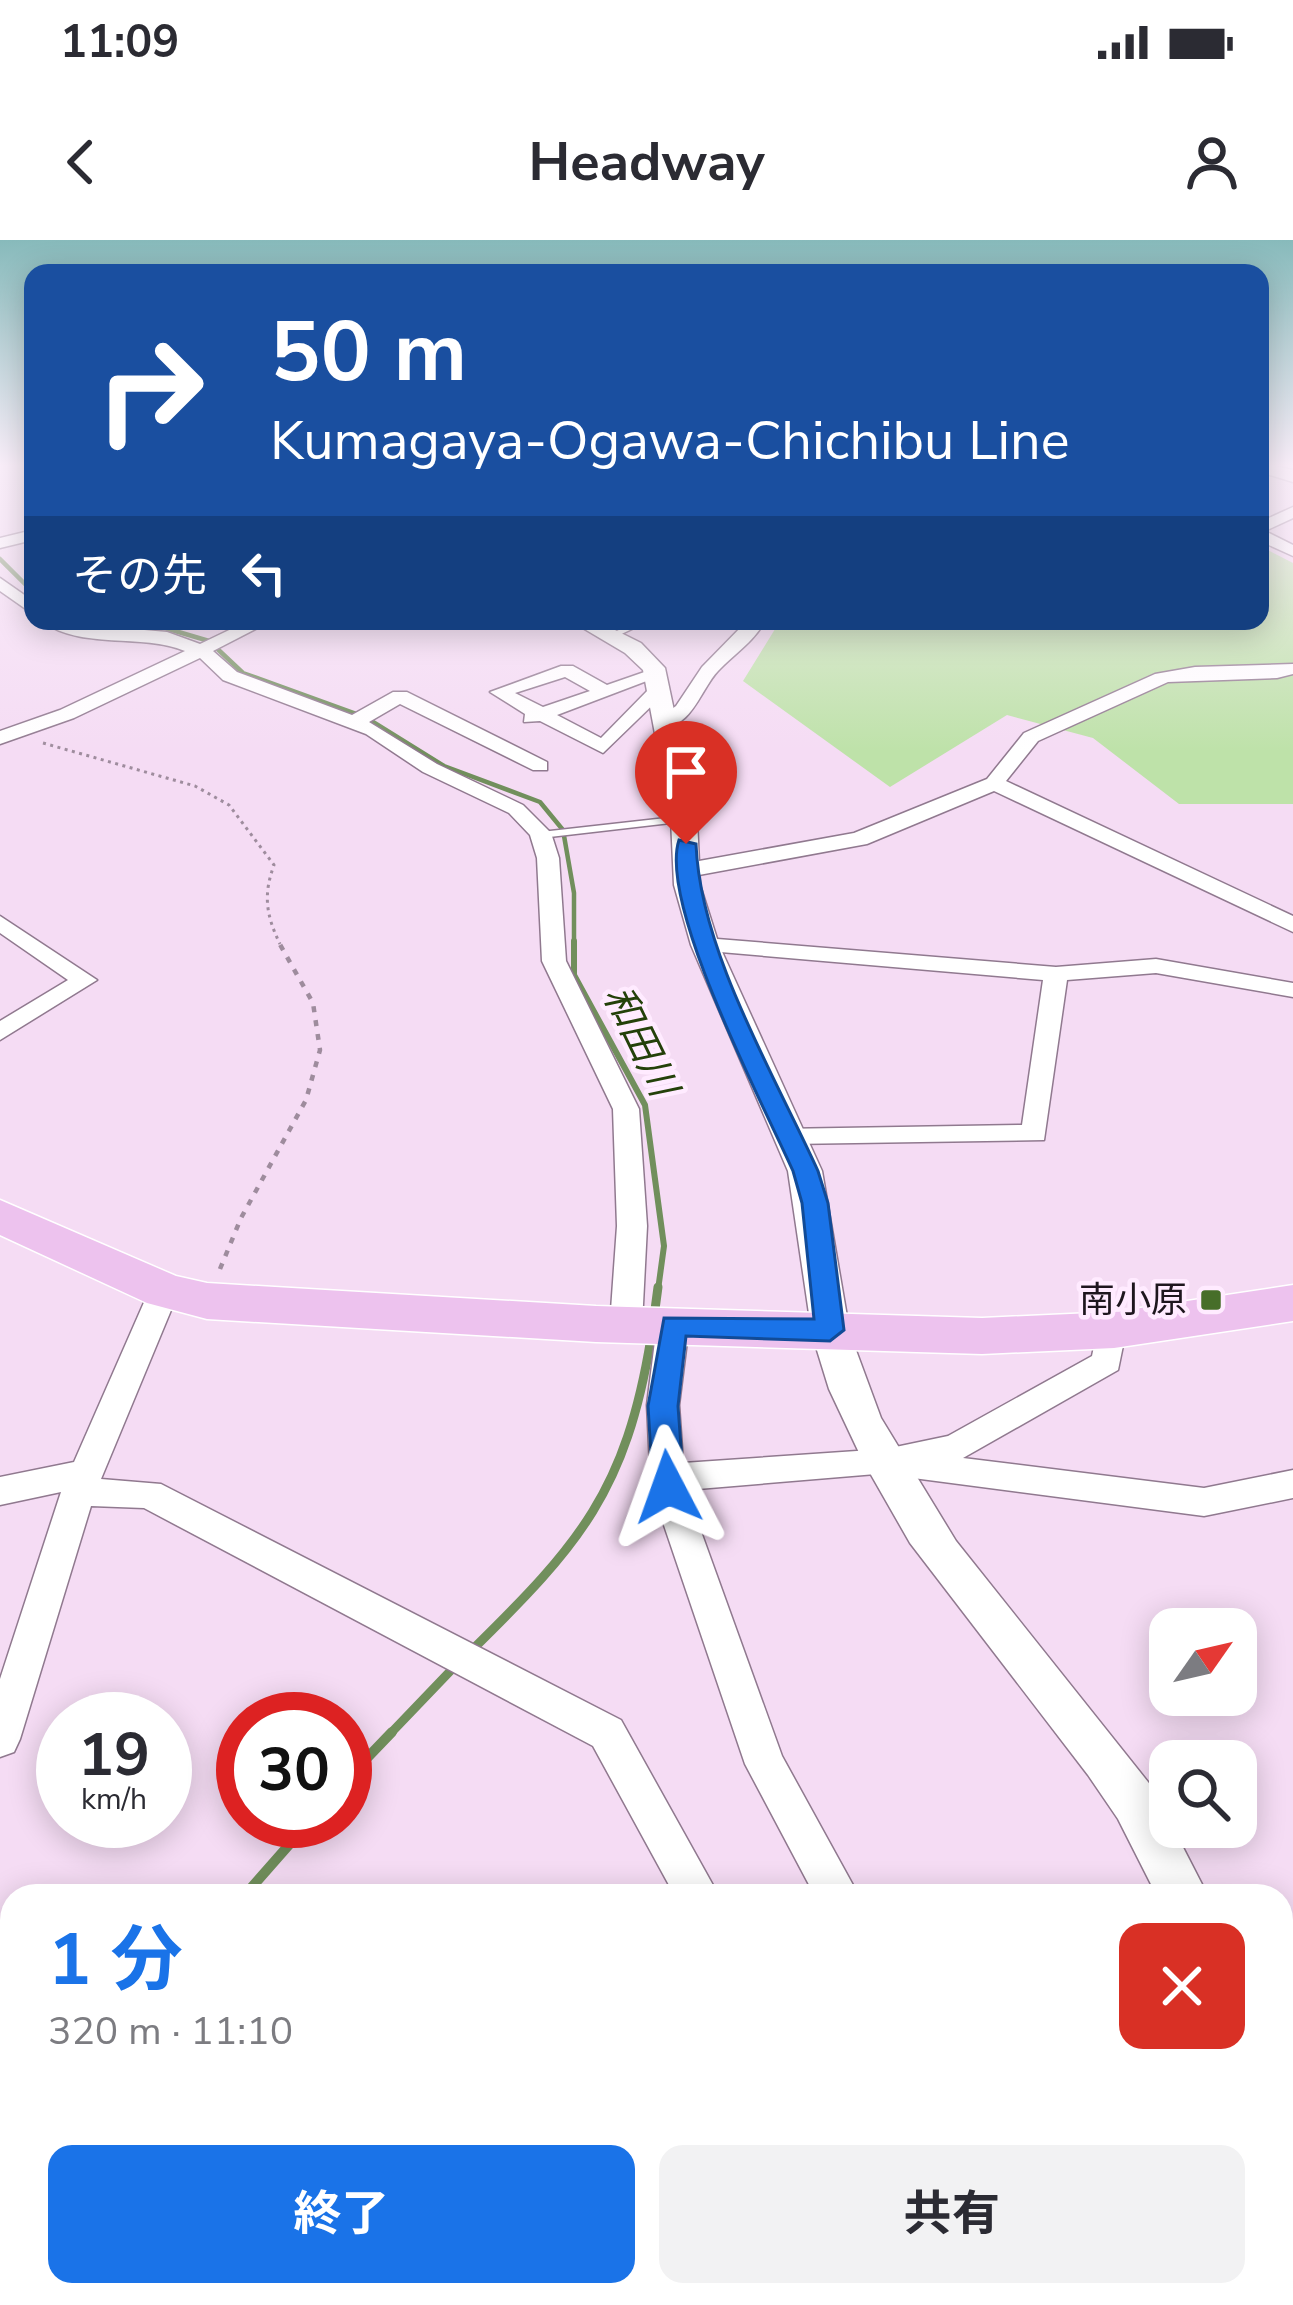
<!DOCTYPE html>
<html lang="ja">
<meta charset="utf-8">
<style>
body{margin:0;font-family:"Nunito Sans","Noto Sans JP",sans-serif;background:#f2f2f3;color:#2b2b33;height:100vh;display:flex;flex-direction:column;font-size:45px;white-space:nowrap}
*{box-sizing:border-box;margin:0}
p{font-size:39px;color:#7c7c81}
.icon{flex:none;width:66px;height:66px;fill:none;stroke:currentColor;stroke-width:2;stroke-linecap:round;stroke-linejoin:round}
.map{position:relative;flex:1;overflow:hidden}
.side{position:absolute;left:0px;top:1644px;width:1293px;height:423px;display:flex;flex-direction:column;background:#fff;border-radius:36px 36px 0 0;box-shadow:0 6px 30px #0003}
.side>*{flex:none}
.hud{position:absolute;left:24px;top:24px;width:1245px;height:366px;border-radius:24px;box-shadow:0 6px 30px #0003;background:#1a4fa0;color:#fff;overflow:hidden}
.needle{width:78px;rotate:56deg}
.fabs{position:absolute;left:1149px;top:1368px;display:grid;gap:24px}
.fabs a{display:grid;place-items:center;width:108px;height:108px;border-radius:24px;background:#fff;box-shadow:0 6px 30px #0003;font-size:60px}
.speed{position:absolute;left:36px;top:1452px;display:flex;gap:24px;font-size:60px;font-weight:700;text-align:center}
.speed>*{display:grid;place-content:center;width:156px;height:156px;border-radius:50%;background:#fff;box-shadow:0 6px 30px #0003;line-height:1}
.speed small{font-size:30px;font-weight:400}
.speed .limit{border:18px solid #d22;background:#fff;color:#111}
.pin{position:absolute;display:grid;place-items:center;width:102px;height:102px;color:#fff;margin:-123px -51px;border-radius:50% 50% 50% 0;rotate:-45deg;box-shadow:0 0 12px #0007}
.pin .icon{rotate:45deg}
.me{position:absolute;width:132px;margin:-66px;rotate:356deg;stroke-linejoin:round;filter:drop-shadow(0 0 9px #0008)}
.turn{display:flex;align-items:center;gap:42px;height:252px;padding:0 48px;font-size:54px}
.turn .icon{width:156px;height:156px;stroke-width:2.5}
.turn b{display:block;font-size:84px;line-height:102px}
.then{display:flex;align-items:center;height:114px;padding:0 48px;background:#0003;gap:24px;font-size:45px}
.round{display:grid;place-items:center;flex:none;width:126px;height:126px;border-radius:24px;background:#f2f2f3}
.overview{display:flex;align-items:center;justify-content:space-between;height:204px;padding:0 48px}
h1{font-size:72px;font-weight:700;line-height:90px;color:#1a73e8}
.cta{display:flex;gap:24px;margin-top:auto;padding:24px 48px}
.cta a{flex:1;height:138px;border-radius:24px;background:#1a73e8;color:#fff;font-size:48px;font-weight:700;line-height:138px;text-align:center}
.cta a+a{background:#f2f2f3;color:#2b2b33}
.status{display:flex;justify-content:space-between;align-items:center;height:84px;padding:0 60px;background:#fff;direction:ltr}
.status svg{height:33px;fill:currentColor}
header{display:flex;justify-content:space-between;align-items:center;height:156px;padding:0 48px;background:#fff;font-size:54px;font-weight:700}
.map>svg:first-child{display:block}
.green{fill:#bee2a9}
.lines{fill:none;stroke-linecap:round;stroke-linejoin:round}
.stream-far3{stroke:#718f5c;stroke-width:4.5}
.stream-far2{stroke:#718f5c;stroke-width:6}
.stream-far1{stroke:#718f5c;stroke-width:9}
.stream{stroke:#718f5c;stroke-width:10}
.service-casing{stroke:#90798f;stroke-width:3}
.minor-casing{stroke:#90798f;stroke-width:3}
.tertiary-casing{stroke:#90798f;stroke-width:3}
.secondary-casing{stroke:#90798f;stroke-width:3}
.primary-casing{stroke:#fff;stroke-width:3}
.path-far1{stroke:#9e8c9d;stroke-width:3;stroke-dasharray:3 4.5;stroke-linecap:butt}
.path{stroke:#9e8c9d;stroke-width:4.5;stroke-dasharray:6 8;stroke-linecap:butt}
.service{fill:#fff;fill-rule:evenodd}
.minor{fill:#fff;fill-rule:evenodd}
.tertiary{fill:#fff;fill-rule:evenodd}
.secondary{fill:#fff;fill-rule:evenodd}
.primary{fill:#edc2ee;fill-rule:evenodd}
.route{fill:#1a73e8;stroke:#114b97;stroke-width:3}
.poi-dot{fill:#476e29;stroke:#ffebff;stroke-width:4.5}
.labels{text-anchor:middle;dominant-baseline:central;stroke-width:9;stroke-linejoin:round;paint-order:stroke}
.poi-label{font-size:36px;fill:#1e161e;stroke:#ffebff;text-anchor:end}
.water-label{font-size:39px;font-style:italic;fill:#24410a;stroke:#ffebff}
</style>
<div class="status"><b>11:09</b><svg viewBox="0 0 49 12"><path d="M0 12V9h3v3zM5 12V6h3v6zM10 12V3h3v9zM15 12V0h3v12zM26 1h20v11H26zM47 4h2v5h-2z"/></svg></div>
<header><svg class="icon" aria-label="back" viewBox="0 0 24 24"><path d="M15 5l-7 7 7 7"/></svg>Headway<svg class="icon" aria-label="person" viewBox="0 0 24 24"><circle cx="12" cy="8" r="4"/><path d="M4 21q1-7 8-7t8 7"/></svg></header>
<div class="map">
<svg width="1293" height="2065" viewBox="0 0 1293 2065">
<rect width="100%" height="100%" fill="#f5dcf4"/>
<!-- green -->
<polygon class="green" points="1260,306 1293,323 1293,564 1179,564 1093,498 1007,475 890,547 743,441 780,381 1260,381"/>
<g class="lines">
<!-- stream-far3 -->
<g class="stream-far3">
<polyline points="0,319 33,352"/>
<polyline points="79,381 165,388 209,401 243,433 365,477 444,526 540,562 563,590 574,653 574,704"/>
</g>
<!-- stream-far2 -->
<polyline class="stream-far2" points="574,701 574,735 645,865 664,1006 658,1050"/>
<!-- stream-far1 -->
<g class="stream-far1">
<polyline points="654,1077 658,1047"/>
<path d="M472 1410C580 1304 626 1251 651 1098"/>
<polyline points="389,1495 457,1424"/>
</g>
<!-- stream -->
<g class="stream">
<polyline points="345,1541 392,1492"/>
<polyline points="244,1656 310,1581"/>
<polyline points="117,2055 119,2065"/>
</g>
<defs>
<g id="service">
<polygon points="638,381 649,381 613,398 606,396"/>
<polygon points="684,576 689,579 688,581 541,598 536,595 541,592"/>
</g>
<g id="minor">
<polygon points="1293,267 1293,278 1265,291 1293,305 1293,316 1260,301 1260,282"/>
<polygon points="33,290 33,300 0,308 0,298"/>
<polygon points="0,338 33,361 33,374 0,351"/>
<path d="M42 381 167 392 200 404 248 381H271L213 411 237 432 352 475 393 452H407L547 522V530H533L400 464 369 482 437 524 523 565 551 593 559 618 566 721 639 869 647 986 642 1084 637 1092H615L610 1084 617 986 613 869 542 721 537 618 530 595 509 573 423 532 366 494 223 440 200 418 74 478 0 504V491L60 470 185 411C142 393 80 410 42 381Z"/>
<path d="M747 381H765C753 403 735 413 718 431 700 450 691 491 658 487V479L676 466 702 427Z"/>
<polygon points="1293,424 1293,434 1277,438 1168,442 1038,501 1006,541 1293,676 1293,692 994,551 867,604 688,637 677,630 688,623 854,593 987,539 1024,493 1155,434 1195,427"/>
<path d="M561 426H573L607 445 656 428 665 434 557 475 601 498 651 447 667 451 603 513 540 481 524 482 525 474 490 452ZM565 437 590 451 543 467 515 453Z"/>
<polygon points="0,676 97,740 0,800 0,781 68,740 0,693"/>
<polygon points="705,698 1056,727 1156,719 1293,743 1293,757 1156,733 1067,740 1044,900 790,904 780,901 776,895 780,889 1022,885 1043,740 697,710 693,705"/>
<polygon points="164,1040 175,1043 179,1051 101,1239 161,1244 621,1480 719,1656 675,1656 593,1506 144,1268 91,1266 20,1499 14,1512 0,1517 0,1439 61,1252 0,1265 0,1237 74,1222 149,1051 153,1043"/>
<polygon points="673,1074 684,1077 689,1085 679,1165 683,1223 886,1209 948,1196 1092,1116 1099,1083 1121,1083 1126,1091 1118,1130 963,1218 1204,1248 1293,1230 1293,1258 1204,1276 913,1238 900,1232 686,1250 782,1516 859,1656 815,1656 745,1524 651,1247 647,1165 657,1085 662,1077"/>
<polygon points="0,1801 12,1806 12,1884 0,1879"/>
<polygon points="29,2055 79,2055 80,2065 30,2065"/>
<polygon points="874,2055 925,2055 929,2065 878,2065"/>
<polygon points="1039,2055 1134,2055 1138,2065 1035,2065"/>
</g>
<g id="tertiary">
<polygon points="571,381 597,381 641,403 665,428 697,579 700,645 719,705 822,931 850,1094 881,1178 956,1301 1152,1547 1208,1656 1157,1656 1118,1579 1088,1535 910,1303 862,1219 829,1149 812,1094 788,931 691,705 674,645 671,579 643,430 625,413"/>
<polygon points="1281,2000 1293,2005 1293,2065 1259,2065 1257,2055 1281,2055"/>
</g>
<polygon id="secondary" points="1260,223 1293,230 1293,242 1260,232"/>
<polygon id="primary" points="0,960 176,1036 207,1043 596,1066 982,1078 1114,1072 1293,1045 1293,1081 1114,1108 982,1114 596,1102 207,1079 147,1063 0,995"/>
</defs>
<!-- service casing -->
<use href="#service" class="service-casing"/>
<!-- minor casing -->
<use href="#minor" class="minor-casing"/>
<!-- tertiary casing -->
<use href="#tertiary" class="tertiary-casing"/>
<!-- secondary casing -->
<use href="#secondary" class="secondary-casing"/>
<!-- primary casing -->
<use href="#primary" class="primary-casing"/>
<!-- path-far1 -->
<path class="path-far1" d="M43 503 195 546 229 565 274 625C263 655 266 675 280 704"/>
<!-- path -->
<polyline class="path" points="220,1029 241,978 306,860 320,810 313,763 278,701"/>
<!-- service -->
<use href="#service" class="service"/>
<!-- minor -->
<use href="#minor" class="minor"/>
<!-- tertiary -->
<use href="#tertiary" class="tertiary"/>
<!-- secondary -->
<use href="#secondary" class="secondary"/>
<!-- primary -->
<use href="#primary" class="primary"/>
</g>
<!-- sky -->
<linearGradient id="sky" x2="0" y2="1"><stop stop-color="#87babb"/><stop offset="0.44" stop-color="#faeffa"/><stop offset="1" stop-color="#faeffa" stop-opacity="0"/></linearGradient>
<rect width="1293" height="512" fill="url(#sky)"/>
<!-- route -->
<path class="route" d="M679 600 696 604C700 711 774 834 818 931L828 963 844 1090 830 1101 686 1096 678 1166 684 1247 679 1256 668 1259 657 1256 653 1247 648 1166 664 1078 814 1079 802 963 793 931C763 864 658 664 679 600Z"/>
<!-- markers -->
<rect class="poi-dot" x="1199" y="1048" width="24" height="24" rx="6"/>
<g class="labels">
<!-- poi labels -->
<g class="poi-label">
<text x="1187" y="1060">南小原</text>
</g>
<!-- water labels -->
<g class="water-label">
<text transform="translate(640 801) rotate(64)">和田川</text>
</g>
</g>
</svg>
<div class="fabs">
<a><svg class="needle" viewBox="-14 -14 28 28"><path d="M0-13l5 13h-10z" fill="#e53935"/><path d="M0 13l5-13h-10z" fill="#7c7c81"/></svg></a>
<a><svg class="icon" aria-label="search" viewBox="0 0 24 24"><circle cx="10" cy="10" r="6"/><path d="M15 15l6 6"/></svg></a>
</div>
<div class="speed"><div>19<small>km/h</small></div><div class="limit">30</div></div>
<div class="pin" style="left:686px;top:604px;background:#d93025"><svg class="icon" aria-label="arrive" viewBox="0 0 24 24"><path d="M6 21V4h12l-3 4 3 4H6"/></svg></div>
<svg class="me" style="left:668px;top:1247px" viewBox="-20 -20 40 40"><path d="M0-17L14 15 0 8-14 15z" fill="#1a73e8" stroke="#fff" stroke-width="4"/></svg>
<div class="hud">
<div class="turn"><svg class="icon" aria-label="right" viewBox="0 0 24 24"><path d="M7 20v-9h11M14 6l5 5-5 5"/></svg><div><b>50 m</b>Kumagaya-Ogawa-Chichibu Line</div></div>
<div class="then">その先<svg class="icon" aria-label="left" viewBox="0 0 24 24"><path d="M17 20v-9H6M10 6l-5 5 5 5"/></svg></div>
</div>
<section class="side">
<div class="overview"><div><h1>1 分</h1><p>320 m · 11:10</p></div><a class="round" style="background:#d93025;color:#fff"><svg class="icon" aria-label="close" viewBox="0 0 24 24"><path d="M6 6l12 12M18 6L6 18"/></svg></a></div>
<div class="cta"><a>終了</a><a>共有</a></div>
</section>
</div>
